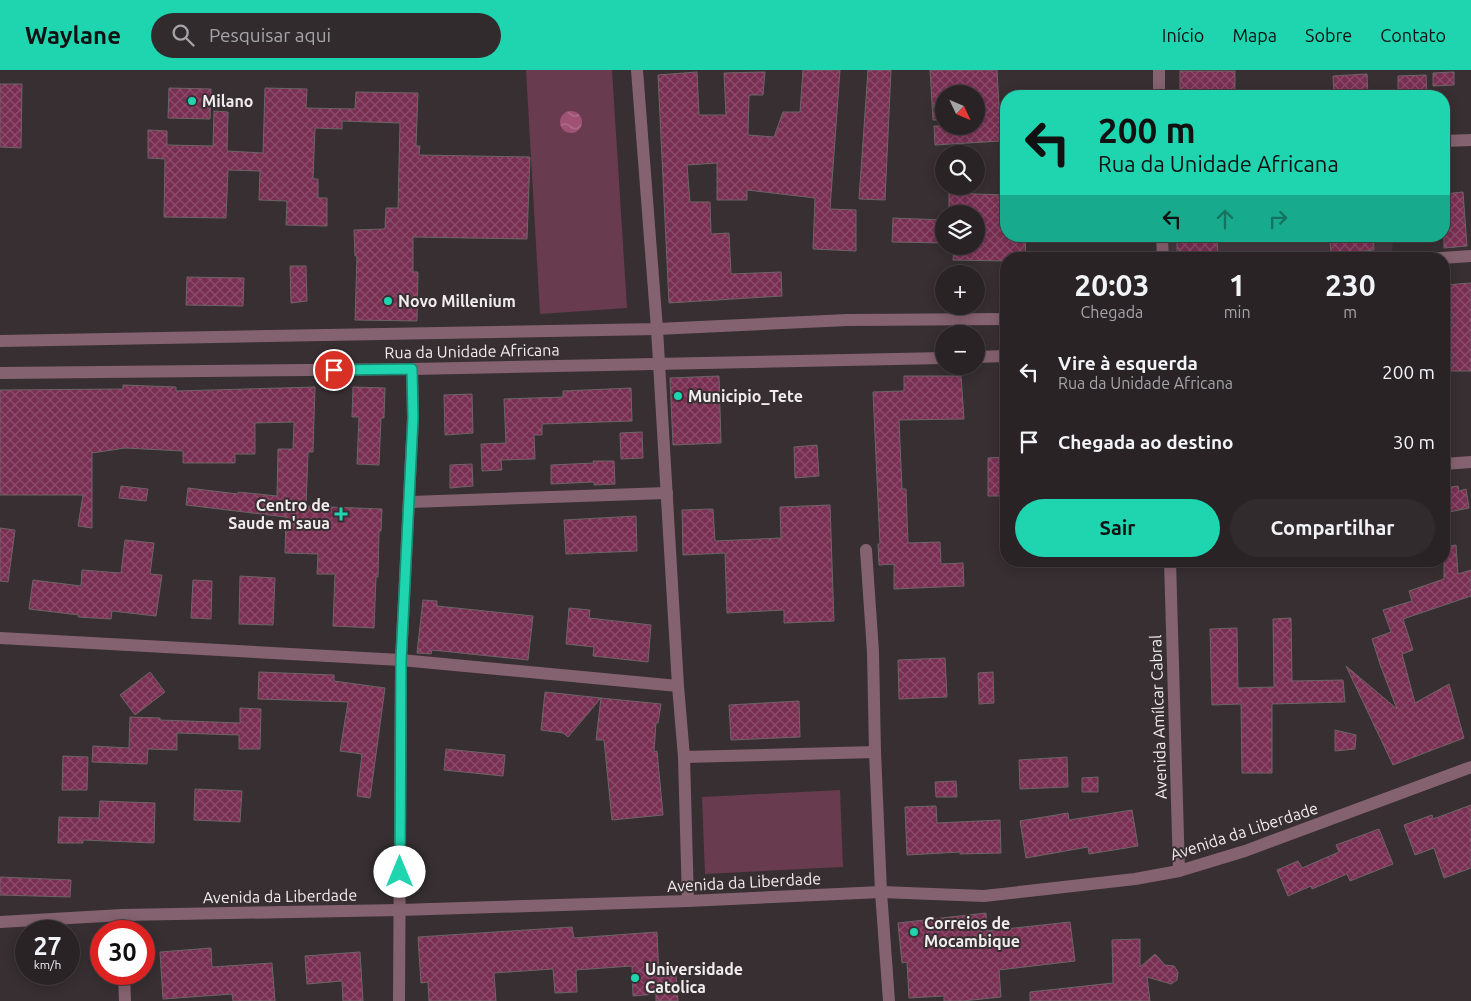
<!DOCTYPE html>
<html lang="pt">
<meta charset="utf-8">
<style>
body{margin:0;font-family:Ubuntu,sans-serif;background:#312b2e;color:#f1f3f6;height:100vh;display:flex;flex-direction:column;font-size:19px;white-space:nowrap}
*{box-sizing:border-box;margin:0}
p{font-size:16px;color:#a5a4a7}
.icon{flex:none;width:28px;height:28px;fill:none;stroke:currentColor;stroke-width:2;stroke-linecap:round;stroke-linejoin:round}
.map{position:relative;flex:1;overflow:hidden}
.details{position:absolute;left:1000px;top:182px;width:450px;height:315px;display:flex;flex-direction:column;background:#292326;border-radius:20px;box-shadow:0 2px 12px #0003,0 0 0 1px #454043}
.details>*{flex:none}
.banner{position:absolute;left:1000px;top:20px;width:450px;height:152px;border-radius:20px;box-shadow:0 2px 12px #0003,0 0 0 1px #454043;background:#1fd5b0;color:#111;overflow:hidden}
.needle{width:32px;rotate:134deg}
.controls{position:absolute;left:935px;top:15px;display:grid;gap:10px}
.controls a{display:grid;place-items:center;width:50px;height:50px;border-radius:50%;background:#292326;box-shadow:0 2px 12px #0003,0 0 0 1px #454043;font-size:25px}
.speed{position:absolute;left:15px;top:850px;display:flex;gap:10px;font-size:25px;font-weight:700;text-align:center}
.speed>*{display:grid;place-content:center;width:65px;height:65px;border-radius:50%;background:#292326;box-shadow:0 2px 12px #0003,0 0 0 1px #454043;line-height:1}
.speed small{font-size:12px;font-weight:400}
.speed .limit{border:8px solid #d22;background:#fff;color:#111}
.pin{position:absolute;display:grid;place-items:center;width:42px;height:42px;color:#fff;margin:-21px;border:2px solid #fff;border-radius:50%;box-shadow:0 1px 5px #0007}
.me{position:absolute;width:55px;margin:-28px;rotate:0deg;stroke-linejoin:round;filter:drop-shadow(0 0 4px #0008)}
.turn{display:flex;align-items:center;gap:18px;height:105px;padding:0 15px;font-size:22px}
.turn .icon{width:65px;height:65px;stroke-width:2.5}
.turn b{display:block;font-size:35px;line-height:42px}
.lanes{display:flex;align-items:center;height:48px;padding:0 15px;background:#0003;justify-content:center;gap:25px;direction:ltr}
.lanes .off{opacity:.35}
.eta{display:flex;justify-content:space-evenly;align-items:center;height:85px;text-align:center}
.eta b{font-size:30px;font-weight:600;line-height:35px}
.primary-button{display:flex;gap:10px;margin-top:auto;padding:10px 15px}
.primary-button a{flex:1;height:58px;border-radius:30px;background:#1fd5b0;color:#111;font-size:20px;font-weight:600;line-height:58px;text-align:center}
.primary-button a+a{background:#312b2e;color:#f1f3f6}
ul{padding:0;list-style:none}
li{display:flex;align-items:center;gap:15px;height:70px;padding:0 15px}
li div{flex:1}
li b{display:block;font-size:19px}
li em{font-style:normal}
header{display:flex;align-items:center;gap:30px;box-sizing:border-box;height:70px;padding:0 25px;background:#1fd5b0;color:#111}
header strong{font-size:24px}
nav{display:flex;gap:28px;margin-inline-start:auto;font-size:18px}
.search{width:350px;height:45px;background:#312b2e;display:flex;align-items:center;gap:12px;box-sizing:border-box;padding:0 18px;border-radius:28px;color:#a5a4a7;font-size:19px}
.map>svg:first-child{display:block}
.built{fill:#46373d}
.green{fill:#693b4e}
.water{fill:url(#water-waves)}
.building{fill:url(#building-cross-hatch);stroke:#6d6467}
.lines{fill:none;stroke-linecap:round;stroke-linejoin:round}
.minor{stroke:#85626f;stroke-width:12}
.tertiary{stroke:#85626f;stroke-width:12}
.route-casing{stroke:#148a72;stroke-width:12}
.route{stroke:#1fd5b0;stroke-width:9}
.poi-dot{fill:#1fd5b0;stroke:#372f32;stroke-width:2}
.labels{text-anchor:middle;dominant-baseline:central;stroke-width:4;stroke-linejoin:round;paint-order:stroke}
.poi-label{font-size:16px;font-weight:bold;fill:#f1eced;stroke:#372f32;text-anchor:start}
.street-label{font-size:16px;fill:#f1eced;stroke:#372f32}
</style>
<header>
<strong>Waylane</strong>
<div class="search"><svg class="icon" aria-label="search" viewBox="0 0 24 24"><circle cx="10" cy="10" r="6"/><path d="M15 15l6 6"/></svg>Pesquisar aqui</div>
<nav><a>Início</a><a>Mapa</a><a>Sobre</a><a>Contato</a></nav>
</header>
<div class="map">
<svg width="1471" height="931" viewBox="0 0 1471 931">
<defs>
<pattern id="water-waves" width="16" height="10" patternUnits="userSpaceOnUse" patternTransform="scale(1.25)"><rect width="16" height="10" fill="#a05274"/><path d="M0 5q4-4 8 0t8 0" fill="none" stroke="#b2738f"/></pattern>
<pattern id="building-cross-hatch" width="8" height="8" patternUnits="userSpaceOnUse" patternTransform="scale(1.25)"><rect width="8" height="8" fill="#792f52"/><path d="M0 0l8 8M0 8l8-8" fill="none" stroke="#8c4d6b"/></pattern>
</defs>
<rect width="100%" height="100%" fill="#372f32"/>
<!-- built -->
<polygon class="built" points="1169,166 1393,166 1392,187 1374,189 1169,189"/>
<!-- green -->
<g class="green">
<polygon points="526,0 612,0 627,238 540,244"/>
<polygon points="840,720 843,797 705,804 702,727"/>
</g>
<!-- water -->
<circle class="water" cx="571" cy="52" r="11"/>
<!-- building -->
<g class="building">
<polygon points="803,0 840,0 830,139 856,140 856,181 813,179 815,128 747,120 747,130 717,130 717,93 687,95 690,132 710,132 711,164 729,163 731,204 781,202 782,226 669,233 658,5 697,2 699,45 726,45 724,3 765,2 763,25 749,25 748,65 774,67 783,42 800,42"/>
<polygon points="868,0 891,0 885,130 859,129"/>
<polygon points="930,0 997,0 1001,71 935,75 934,56 976,56 976,24 944,24 944,50 933,50"/>
<rect x="1180" y="1" width="55" height="25"/>
<polygon points="1454,2 1454,15 1433,16 1433,3"/>
<polygon points="1367,4 1368,26 1334,26 1333,6"/>
<polygon points="1426,5 1427,26 1398,26 1398,6"/>
<polygon points="0,14 22,14 21,78 0,77"/>
<polygon points="169,18 211,19 210,49 168,48"/>
<polygon points="265,18 307,19 306,38 355,39 356,22 418,23 416,76 420,76 419,85 530,87 527,169 413,167 413,202 418,202 417,251 355,250 357,186 355,186 354,160 385,159 386,138 398,138 400,53 342,51 342,59 315,58 313,109 318,109 318,128 327,128 327,156 286,155 287,131 259,130 260,101 228,100 226,148 164,147 165,89 148,88 148,60 167,61 167,75 213,76 214,41 228,42 227,81 263,83"/>
<polygon points="1463,122 1467,176 1444,178 1444,124"/>
<polygon points="949,123 1006,125 1006,166 1026,166 1025,189 1006,189 1006,191 953,190 954,176 976,176 976,144 949,144"/>
<polygon points="893,148 944,150 944,173 892,172"/>
<polygon points="1177,166 1217,166 1218,189 1177,189"/>
<polygon points="1330,166 1373,166 1374,180 1353,182 1354,187 1331,188"/>
<polygon points="290,196 306,196 307,231 291,233"/>
<polygon points="187,207 244,208 243,236 186,235"/>
<polygon points="1471,213 1471,301 1444,301 1444,215"/>
<polygon points="719,306 721,373 673,375 670,308"/>
<polygon points="904,306 961,306 964,349 899,350 902,419 906,419 908,473 940,472 941,494 963,493 964,516 894,519 894,494 879,495 878,474 880,474 873,322 904,321"/>
<polygon points="123,315 176,317 176,321 315,317 313,382 308,382 306,436 382,439 381,461 379,461 378,507 376,507 374,558 333,556 335,504 317,504 318,484 285,483 286,447 186,435 188,418 238,424 238,422 277,426 278,379 293,379 294,352 255,353 255,384 235,384 235,393 183,393 183,381 125,378 92,383 92,458 78,456 83,425 0,425 0,320 123,319"/>
<polygon points="353,317 385,318 384,348 381,348 379,395 357,394 359,347 352,347"/>
<polygon points="631,318 632,351 542,354 542,365 534,365 535,389 501,390 502,400 482,401 481,374 506,373 504,329 563,327 563,321"/>
<polygon points="472,324 473,363 445,365 444,325"/>
<polygon points="642,362 643,388 621,389 620,363"/>
<polygon points="817,375 819,406 795,408 794,377"/>
<polygon points="1006,387 1006,426 988,426 988,388"/>
<polygon points="593,391 614,391 615,414 594,415 594,412 551,414 551,395 594,393"/>
<polygon points="472,394 473,416 450,418 450,395"/>
<polygon points="121,416 148,419 146,431 119,428"/>
<polygon points="1458,416 1459,421 1466,419 1469,438 1444,443 1444,418"/>
<polygon points="830,435 834,551 784,553 784,540 727,543 725,483 683,485 682,440 713,439 715,471 781,468 780,437"/>
<polygon points="636,446 637,481 566,484 564,450"/>
<polygon points="0,458 15,460 8,512 0,511"/>
<polygon points="125,470 154,473 150,504 162,505 156,546 112,541 111,549 78,547 79,545 29,539 33,510 81,516 82,500 121,503"/>
<polygon points="1456,475 1458,504 1471,500 1471,526 1403,549 1413,580 1402,584 1415,633 1449,614 1464,668 1393,695 1346,596 1397,639 1381,597 1372,569 1391,562 1383,540 1412,531 1409,521 1444,509 1444,477"/>
<polygon points="240,506 275,508 273,555 239,554"/>
<polygon points="193,510 212,511 211,549 191,548"/>
<polygon points="423,530 437,531 437,536 533,546 528,590 432,580 431,584 417,583"/>
<polygon points="569,538 590,540 589,548 651,555 648,592 593,586 594,577 566,574"/>
<polygon points="1291,548 1292,611 1343,610 1345,632 1272,634 1272,703 1242,703 1241,634 1212,635 1210,559 1237,558 1238,618 1274,617 1273,549"/>
<polygon points="945,588 947,627 899,629 898,590"/>
<polygon points="150,602 165,622 135,645 120,625"/>
<polygon points="259,602 334,605 334,611 385,618 370,728 357,726 362,684 340,681 348,632 258,629"/>
<polygon points="993,602 994,633 979,634 978,603"/>
<polygon points="545,622 601,628 568,667 563,663 541,660"/>
<polygon points="601,628 661,634 658,653 656,653 654,682 657,681 663,745 612,750 604,670 596,670"/>
<polygon points="799,631 800,667 731,670 729,635"/>
<polygon points="240,638 261,639 260,679 239,679 239,665 177,663 177,680 148,679 147,694 92,692 93,676 129,678 130,647 160,648 160,650 240,653"/>
<polygon points="1335,660 1356,665 1355,679 1335,681"/>
<polygon points="446,679 505,685 503,706 444,700"/>
<polygon points="63,686 88,687 87,720 62,720"/>
<polygon points="1067,687 1068,717 1020,719 1019,690"/>
<polygon points="1098,707 1098,722 1082,722 1082,708"/>
<polygon points="956,711 957,727 936,727 935,712"/>
<polygon points="195,719 242,721 240,752 194,750"/>
<polygon points="100,731 155,733 154,773 83,770 83,773 58,773 59,747 99,748"/>
<polygon points="1471,735 1471,798 1444,808 1434,778 1415,785 1404,755 1432,745 1433,749"/>
<polygon points="936,736 937,753 1000,750 1001,783 960,784 960,782 907,785 905,737"/>
<polygon points="1132,740 1138,776 1089,784 1088,777 1026,788 1020,751 1068,743 1069,750"/>
<polygon points="1379,759 1393,794 1350,811 1347,804 1312,819 1311,816 1288,826 1277,800 1298,791 1302,798 1339,782 1336,775"/>
<polygon points="0,807 71,810 70,827 0,825"/>
<polygon points="986,843 987,861 1070,852 1075,891 999,900 1001,927 963,931 944,931 944,926 909,928 907,892 902,893 898,853"/>
<polygon points="572,857 574,868 657,862 659,907 676,906 678,931 656,931 656,924 633,926 632,896 576,900 577,922 555,923 553,899 494,903 496,931 429,931 428,912 421,913 418,867"/>
<polygon points="1140,869 1140,897 1155,884 1165,895 1174,896 1178,902 1177,910 1171,914 1147,907 1150,931 1030,931 1030,922 1113,913 1112,870"/>
<polygon points="211,878 212,897 272,893 275,931 233,931 232,924 163,929 160,882"/>
<polygon points="360,882 363,931 343,931 342,911 307,914 305,886"/>
</g>
<g class="lines">
<!-- minor -->
<g class="minor">
<polyline points="1444,71 1471,70"/>
<polyline points="1427,189 1471,186"/>
<polyline points="1444,394 1471,392"/>
<polyline points="410,432 667,423"/>
<polyline points="866,480 873,582 875,682 881,822 889,931"/>
<polyline points="0,568 401,590 678,616"/>
<polyline points="684,687 875,682"/>
<polyline points="122,845 123,861"/>
<polyline points="124,904 125,931"/>
<polyline points="399,931 401,590 413,348 412,299"/>
</g>
<!-- tertiary -->
<g class="tertiary">
<polyline points="637,0 657,259 678,616 684,687 688,831"/>
<polyline points="1159,0 1159,26"/>
<polyline points="1162,166 1163,189"/>
<polyline points="0,271 657,259 847,250 1006,249"/>
<polyline points="976,287 1006,286"/>
<polyline points="0,303 412,299 944,288"/>
<polyline points="1170,491 1179,801"/>
<polyline points="0,852 122,845 400,840 688,831 881,822 984,826 1135,809 1179,801 1245,781 1471,697"/>
</g>
</g>
<g class="lines">
<defs>
<polyline id="route" points="334,300 412,299 413,348 401,590 400,802"/>
</defs>
<!-- route casing -->
<use href="#route" class="route-casing"/>
<!-- route -->
<use href="#route" class="route"/>
</g>
<!-- markers -->
<g class="poi-dot">
<circle cx="192" cy="31" r="5"/>
<circle cx="388" cy="231" r="5"/>
<circle cx="678" cy="326" r="5"/>
<path d="M338.5 436.5h5v5h5v5h-5v5h-5v-5h-5v-5h5z"/>
<circle cx="914" cy="862" r="5"/>
<circle cx="635" cy="908" r="5"/>
</g>
<g class="labels">
<!-- poi labels -->
<g class="poi-label">
<text x="202" y="31">Milano</text>
<text x="398" y="231">Novo Millenium</text>
<text x="688" y="326">Municipio_Tete</text>
<text x="330" y="435" text-anchor="end">Centro de<tspan x="330" dy="18">Saude m'saua</tspan></text>
<text x="924" y="853">Correios de<tspan x="924" dy="18">Mocambique</tspan></text>
<text x="645" y="899">Universidade<tspan x="645" dy="18">Catolica</tspan></text>
</g>
<!-- street labels -->
<g class="street-label">
<text transform="translate(472 281) rotate(-1)">Rua da Unidade Africana</text>
<text transform="translate(1158 647) rotate(-92)">Avenida Amílcar Cabral</text>
<text transform="translate(1244 761) rotate(-18)">Avenida da Liberdade</text>
<text transform="translate(744 812) rotate(-3)">Avenida da Liberdade</text>
<text transform="translate(280 826) rotate(-1)">Avenida da Liberdade</text>
</g>
</g>
</svg>
<div class="controls">
<a><svg class="needle" viewBox="-14 -14 28 28"><path d="M0-13l5 13h-10z" fill="#e53935"/><path d="M0 13l5-13h-10z" fill="#a5a4a7"/></svg></a>
<a><svg class="icon" aria-label="search" viewBox="0 0 24 24"><circle cx="10" cy="10" r="6"/><path d="M15 15l6 6"/></svg></a>
<a><svg class="icon" aria-label="layers" viewBox="0 0 24 24"><path d="M12 4l9 5-9 5-9-5zM3 14l9 5 9-5"/></svg></a>
<a>+</a>
<a>−</a>
</div>
<div class="speed"><div>27<small>km/h</small></div><div class="limit">30</div></div>
<div class="pin" style="left:334px;top:300px;background:#d93025"><svg class="icon" aria-label="arrive" viewBox="0 0 24 24"><path d="M6 21V4h12l-3 4 3 4H6"/></svg></div>
<svg class="me" style="left:400px;top:802px" viewBox="-20 -20 40 40"><circle r="19" fill="#fff"/><path d="M0-13L10 11 0 6-10 11z" fill="#1fd5b0"/></svg>
<div class="banner">
<div class="turn"><svg class="icon" aria-label="left" viewBox="0 0 24 24"><path d="M17 20v-9H6M10 6l-5 5 5 5"/></svg><div><b>200 m</b>Rua da Unidade Africana</div></div>
<div class="lanes"><svg class="icon" aria-label="left" viewBox="0 0 24 24"><path d="M17 20v-9H6M10 6l-5 5 5 5"/></svg><svg class="icon off" aria-label="ahead" viewBox="0 0 24 24"><path d="M12 20V5M6 11l6-6 6 6"/></svg><svg class="icon off" aria-label="right" viewBox="0 0 24 24"><path d="M7 20v-9h11M14 6l5 5-5 5"/></svg></div>
</div>
<section class="details">
<div class="eta">
<div><b>20:03</b><p>Chegada</p></div>
<div><b>1</b><p>min</p></div>
<div><b>230</b><p>m</p></div>
</div>
<ul>
<li><svg class="icon" aria-label="left" viewBox="0 0 24 24"><path d="M17 20v-9H6M10 6l-5 5 5 5"/></svg><div><b>Vire à esquerda</b><p>Rua da Unidade Africana</p></div><em>200 m</em></li>
<li><svg class="icon" aria-label="arrive" viewBox="0 0 24 24"><path d="M6 21V4h12l-3 4 3 4H6"/></svg><div><b>Chegada ao destino</b></div><em>30 m</em></li>
</ul>
<div class="primary-button"><a>Sair</a><a>Compartilhar</a></div>
</section>
</div>
